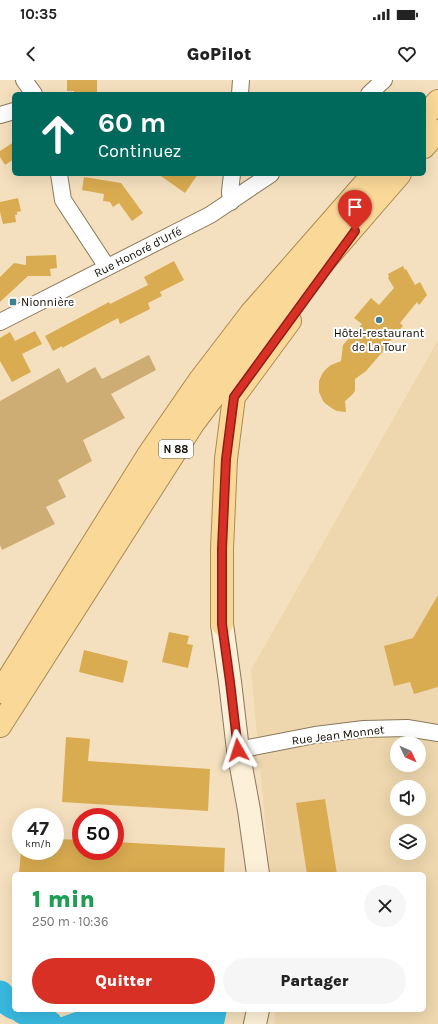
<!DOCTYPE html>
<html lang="fr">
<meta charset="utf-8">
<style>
body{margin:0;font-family:Karla,sans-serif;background:#f6f6f6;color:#222;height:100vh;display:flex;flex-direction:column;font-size:15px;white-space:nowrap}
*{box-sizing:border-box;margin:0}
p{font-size:13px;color:#767676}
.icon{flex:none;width:22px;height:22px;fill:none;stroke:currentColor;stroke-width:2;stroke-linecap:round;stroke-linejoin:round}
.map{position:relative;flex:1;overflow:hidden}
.details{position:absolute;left:12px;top:792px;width:414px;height:140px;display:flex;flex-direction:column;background:#fff;border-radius:6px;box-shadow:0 4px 16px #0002}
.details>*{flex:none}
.top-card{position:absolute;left:12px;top:12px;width:414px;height:84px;border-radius:6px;box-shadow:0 4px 16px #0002;background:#00695c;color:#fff;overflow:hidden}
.needle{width:26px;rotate:134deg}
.fabs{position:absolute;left:390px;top:656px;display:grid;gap:8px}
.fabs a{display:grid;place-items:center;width:36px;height:36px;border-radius:50%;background:#fff;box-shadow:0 4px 16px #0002;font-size:20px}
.speed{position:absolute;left:12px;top:728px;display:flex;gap:8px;font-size:20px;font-weight:700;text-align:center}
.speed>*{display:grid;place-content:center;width:52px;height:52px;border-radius:50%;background:#fff;box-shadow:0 4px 16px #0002;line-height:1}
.speed small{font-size:10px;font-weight:400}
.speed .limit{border:6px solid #d22;background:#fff;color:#111}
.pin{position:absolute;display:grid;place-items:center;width:34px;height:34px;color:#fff;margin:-41px -17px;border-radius:50% 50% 50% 0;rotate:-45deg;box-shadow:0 0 4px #0007}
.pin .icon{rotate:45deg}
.me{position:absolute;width:44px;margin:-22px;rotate:354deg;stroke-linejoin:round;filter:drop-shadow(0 0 3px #0008)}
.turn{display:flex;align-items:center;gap:14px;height:84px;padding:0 20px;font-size:18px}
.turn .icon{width:52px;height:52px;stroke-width:2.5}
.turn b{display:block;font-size:28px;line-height:34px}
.round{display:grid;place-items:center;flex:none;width:42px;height:42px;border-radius:21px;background:#f6f6f6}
.overview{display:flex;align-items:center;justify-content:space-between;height:68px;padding:0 20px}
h1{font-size:24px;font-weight:800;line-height:30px;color:#1e9e55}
.action{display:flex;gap:8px;margin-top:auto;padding:8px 20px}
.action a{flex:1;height:46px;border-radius:24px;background:#d93025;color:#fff;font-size:16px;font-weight:800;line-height:46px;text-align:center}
.action a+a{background:#f6f6f6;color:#222}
.status{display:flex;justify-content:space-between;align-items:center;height:28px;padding:0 20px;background:#fff;direction:ltr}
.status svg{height:11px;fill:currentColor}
header{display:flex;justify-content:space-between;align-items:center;height:52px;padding:0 20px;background:#fff;font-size:18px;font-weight:800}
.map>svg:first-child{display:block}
.built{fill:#eed7ae;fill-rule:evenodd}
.green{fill:#cdad73}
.water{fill:#39b9e0}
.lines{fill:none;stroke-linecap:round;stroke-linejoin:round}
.river{stroke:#39b9e0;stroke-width:27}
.building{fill:#daac51}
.minor-casing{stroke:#897859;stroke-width:18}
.secondary-casing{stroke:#897859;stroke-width:24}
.trunk-casing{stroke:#a88a53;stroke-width:24}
.minor{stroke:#fff;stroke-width:16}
.secondary{stroke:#fdf0d8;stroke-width:22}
.trunk{stroke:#fad898;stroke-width:22}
.route-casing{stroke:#8d1f18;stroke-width:10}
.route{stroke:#d93025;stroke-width:7}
.poi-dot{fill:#407e94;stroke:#fff;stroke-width:1.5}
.labels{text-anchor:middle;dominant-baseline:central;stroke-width:4;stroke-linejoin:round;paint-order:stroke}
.shield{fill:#fff;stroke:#59554e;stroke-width:1}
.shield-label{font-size:11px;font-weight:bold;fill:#120c02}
.street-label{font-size:12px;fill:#120c02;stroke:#fff}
.poi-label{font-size:12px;fill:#120c02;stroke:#fff;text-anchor:start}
</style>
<div class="status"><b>10:35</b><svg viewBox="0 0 49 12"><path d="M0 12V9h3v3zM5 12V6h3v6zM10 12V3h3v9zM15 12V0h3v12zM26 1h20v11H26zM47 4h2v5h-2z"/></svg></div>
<header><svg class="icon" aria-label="back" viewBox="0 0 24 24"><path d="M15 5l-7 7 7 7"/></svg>GoPilot<svg class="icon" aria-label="heart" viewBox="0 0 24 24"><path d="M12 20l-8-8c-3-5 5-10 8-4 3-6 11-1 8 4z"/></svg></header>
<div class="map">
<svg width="438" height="944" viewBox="0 0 438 944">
<rect width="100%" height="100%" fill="#f4e0be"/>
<!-- built -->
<path class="built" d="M438 260V944H274L276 930H424V794H270L251 590ZM397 663H419V685H397ZM397 707H419V729H397ZM397 751H419V773H397Z"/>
<!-- green -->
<polygon class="green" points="149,275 156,290 111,314 125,338 83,360 92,381 58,400 66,417 46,427 55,444 2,470 0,465 0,321 59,288 67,303 95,287 102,299"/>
<!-- water -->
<polygon class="water" points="81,930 227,930 224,944 49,944 45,943"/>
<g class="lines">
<!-- river -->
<g class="river">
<polyline points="0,914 6,921 14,926"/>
<polyline points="22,930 49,944"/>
</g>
</g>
<!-- building -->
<g class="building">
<polygon points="67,0 97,0 97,14 74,14 74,11 67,11"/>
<polygon points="14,62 14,79 5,85 0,77 0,71"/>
<polygon points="158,94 198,94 185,113"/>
<polygon points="84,97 121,103 143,133 132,141 119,123 113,127 110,122 103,121 104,114 82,110"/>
<polygon points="18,118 21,131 17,132 17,135 15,135 16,142 3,144 0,132 0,122"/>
<polygon points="56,175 57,188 50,189 51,196 28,196 0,222 0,197 14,183 26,185 26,176"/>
<polygon points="174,181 184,200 160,212 162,216 148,223 150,229 120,244 118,238 62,268 62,266 53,271 45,256 109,222 110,224 148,205 144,197"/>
<polygon points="403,186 405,190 406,189 415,205 420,202 427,215 419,225 417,222 400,243 403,246 384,268 385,269 366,291 355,299 355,311 352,315 345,321 346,332 337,331 333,329 326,324 323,321 319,312 319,301 322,294 326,289 331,285 341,281 343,265 362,244 354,238 371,218 379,225 394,208 388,198 389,197 388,194"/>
<polygon points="35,251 42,264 22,274 31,292 12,302 0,281 0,258 10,252 15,261"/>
<polygon points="438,515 438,607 414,614 410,602 394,606 384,566 413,558"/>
<polygon points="169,552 189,556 187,564 193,565 188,588 162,582"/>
<polygon points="84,570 128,581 123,603 79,592"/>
<polygon points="66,657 90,659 88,681 210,689 208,731 62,722"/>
<polygon points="325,719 337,794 307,794 296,723"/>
<polygon points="55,759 81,760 81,771 115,771 115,762 225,768 224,794 19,794 21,771 55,771"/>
</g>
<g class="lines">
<defs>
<g id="minor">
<polyline points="24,0 34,14"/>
<polyline points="240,14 241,0"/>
<polyline points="369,14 384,0"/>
<polyline points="0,35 14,31"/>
<polyline points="59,94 63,120 107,187"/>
<polyline points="231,122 230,112 232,94"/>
<polyline points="0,242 210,135 271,94"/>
<polyline points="238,670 315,655 364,649 407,648 438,653"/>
</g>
<g id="secondary">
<polyline points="222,544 230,602 238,670 249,730 258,794"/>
<polyline points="255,944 258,930"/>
</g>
<g id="trunk">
<polyline points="424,37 438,21"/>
<polyline points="424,67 438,51"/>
<polyline points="222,544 222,469 226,379 234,317 290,241"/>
<polyline points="0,612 148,375 199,301 251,233 373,94"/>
<polyline points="0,646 193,344 257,259 400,94"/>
</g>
</defs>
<!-- minor casing -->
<use href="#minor" class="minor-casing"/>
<!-- secondary casing -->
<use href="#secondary" class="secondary-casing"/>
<!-- trunk casing -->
<use href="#trunk" class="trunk-casing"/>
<!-- minor -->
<use href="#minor" class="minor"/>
<!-- secondary -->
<use href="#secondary" class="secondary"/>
<!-- trunk -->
<use href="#trunk" class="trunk"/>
</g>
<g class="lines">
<defs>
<polyline id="route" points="238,670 230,602 222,544 222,469 226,379 234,317 355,151"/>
</defs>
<!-- route casing -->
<use href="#route" class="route-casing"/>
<!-- route -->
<use href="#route" class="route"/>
</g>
<!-- markers -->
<g class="poi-dot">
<rect x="9" y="218" width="8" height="8" rx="2"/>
<circle cx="379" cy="240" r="4"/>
</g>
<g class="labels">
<!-- shield labels -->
<rect class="shield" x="159" y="360" width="34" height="18" rx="3"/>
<g class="shield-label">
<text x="176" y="369">N 88</text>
</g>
<!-- street labels -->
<g class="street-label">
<text transform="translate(138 172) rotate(-27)">Rue Honoré d'Urfé</text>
<text transform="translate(338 655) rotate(-7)">Rue Jean Monnet</text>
</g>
<!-- poi labels -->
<g class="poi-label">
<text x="21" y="222">Nionnière</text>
<text x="379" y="253" text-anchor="middle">Hôtel-restaurant<tspan x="379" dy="14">de La Tour</tspan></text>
</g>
</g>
</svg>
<div class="fabs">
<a><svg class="needle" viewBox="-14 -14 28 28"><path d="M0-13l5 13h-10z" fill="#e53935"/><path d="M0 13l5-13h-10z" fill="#767676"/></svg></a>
<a><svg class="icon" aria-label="sound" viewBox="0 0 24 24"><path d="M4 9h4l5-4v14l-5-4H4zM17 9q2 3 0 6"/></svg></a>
<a><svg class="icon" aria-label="layers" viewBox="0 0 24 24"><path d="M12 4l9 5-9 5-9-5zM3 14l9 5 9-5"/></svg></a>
</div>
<div class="speed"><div>47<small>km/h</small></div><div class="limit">50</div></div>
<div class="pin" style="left:355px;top:151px;background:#d93025"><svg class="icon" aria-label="arrive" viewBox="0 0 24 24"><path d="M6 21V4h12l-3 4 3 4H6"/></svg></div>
<svg class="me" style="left:238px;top:670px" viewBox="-20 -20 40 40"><path d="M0-17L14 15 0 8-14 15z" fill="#d93025" stroke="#fff" stroke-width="4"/></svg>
<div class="top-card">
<div class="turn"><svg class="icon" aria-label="ahead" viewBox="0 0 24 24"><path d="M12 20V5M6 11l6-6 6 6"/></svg><div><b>60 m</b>Continuez</div></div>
</div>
<section class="details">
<div class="overview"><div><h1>1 min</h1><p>250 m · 10:36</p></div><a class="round"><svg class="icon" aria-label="close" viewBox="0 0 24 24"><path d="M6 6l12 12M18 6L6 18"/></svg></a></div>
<div class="action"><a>Quitter</a><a>Partager</a></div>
</section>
</div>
